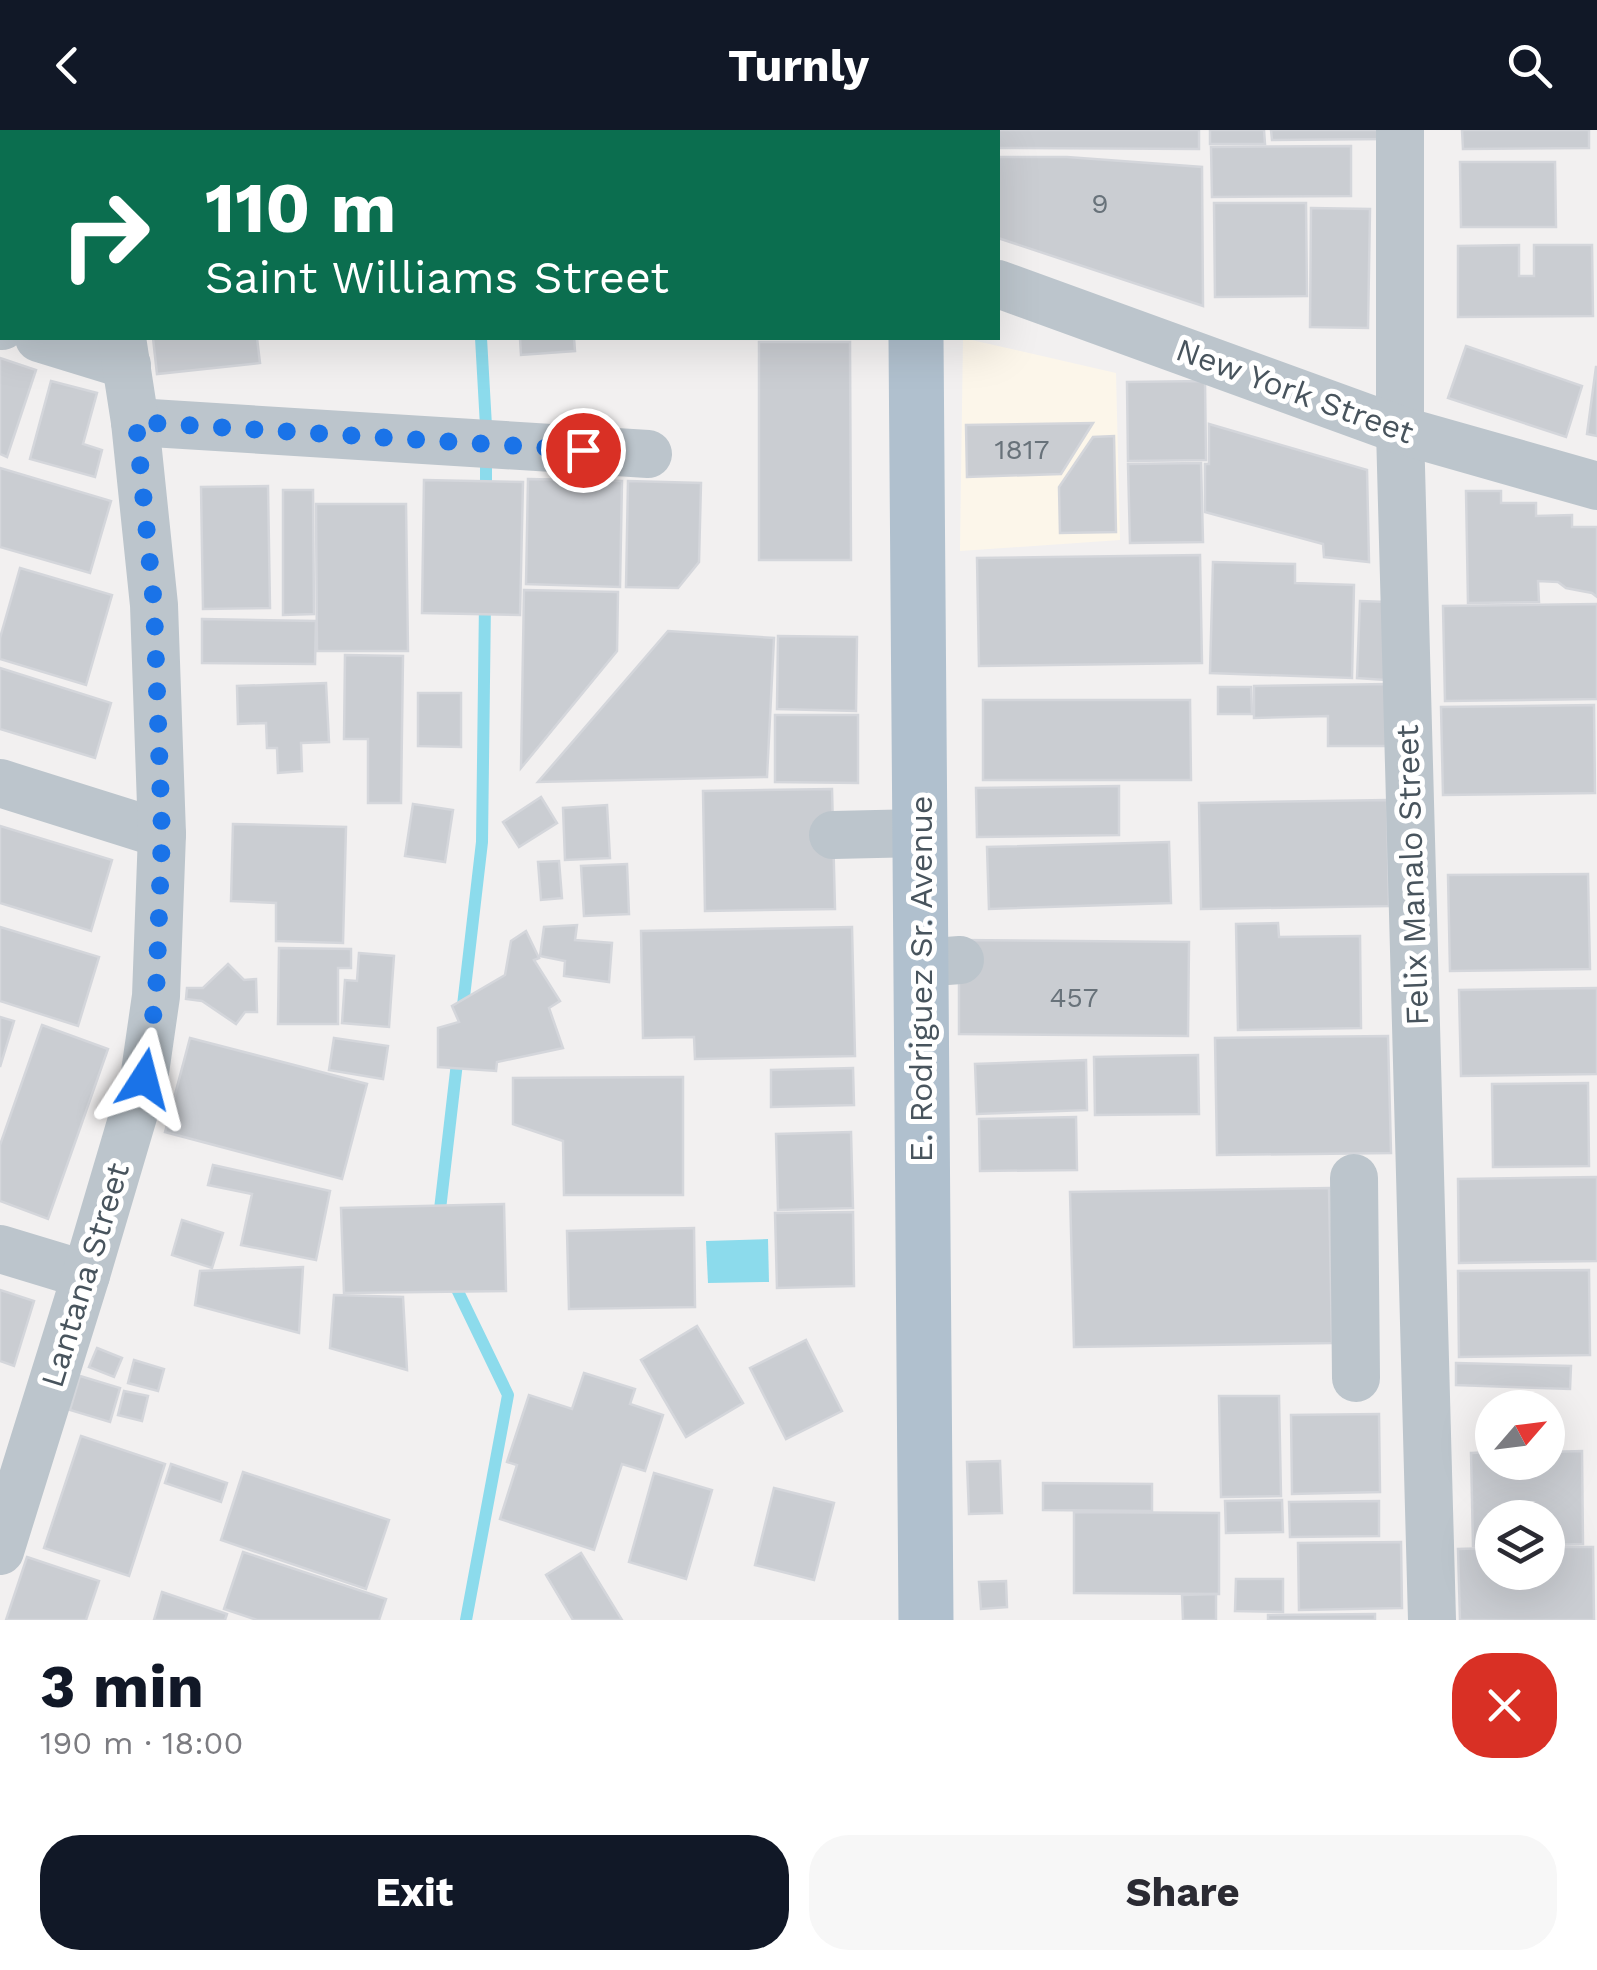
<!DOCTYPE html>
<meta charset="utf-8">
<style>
body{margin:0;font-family:"Work Sans",sans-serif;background:#f7f7f7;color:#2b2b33;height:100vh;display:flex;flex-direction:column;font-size:38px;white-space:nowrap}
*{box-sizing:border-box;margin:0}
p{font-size:32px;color:#7c7c81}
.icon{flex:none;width:55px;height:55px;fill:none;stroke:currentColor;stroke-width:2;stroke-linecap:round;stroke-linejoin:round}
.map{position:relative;height:1490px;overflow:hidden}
.details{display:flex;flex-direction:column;background:#fff;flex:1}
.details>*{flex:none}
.top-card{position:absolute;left:0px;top:0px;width:1000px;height:210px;box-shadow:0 10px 40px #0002;background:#0b6e4f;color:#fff;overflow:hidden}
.needle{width:65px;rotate:62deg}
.controls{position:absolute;left:1475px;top:1260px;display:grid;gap:20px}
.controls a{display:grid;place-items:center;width:90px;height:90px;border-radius:50%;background:#fff;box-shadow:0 10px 40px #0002;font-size:50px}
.pin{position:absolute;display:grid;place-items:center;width:85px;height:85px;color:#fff;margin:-42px;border:5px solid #fff;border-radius:50%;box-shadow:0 2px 10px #0007}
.me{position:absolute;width:110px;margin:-55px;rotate:9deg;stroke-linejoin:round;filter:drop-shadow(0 0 8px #0008)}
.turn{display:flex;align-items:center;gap:35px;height:210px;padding:0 40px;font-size:45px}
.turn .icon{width:130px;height:130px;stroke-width:2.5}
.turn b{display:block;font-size:70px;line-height:85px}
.round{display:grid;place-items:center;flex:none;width:105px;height:105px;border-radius:40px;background:#f7f7f7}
.headline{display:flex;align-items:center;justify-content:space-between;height:170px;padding:0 40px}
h1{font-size:60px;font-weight:700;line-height:75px;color:#111827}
.primary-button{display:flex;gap:20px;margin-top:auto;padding:20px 40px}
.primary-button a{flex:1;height:115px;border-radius:40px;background:#111827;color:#fff;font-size:40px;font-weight:700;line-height:115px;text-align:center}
.primary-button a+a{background:#f7f7f7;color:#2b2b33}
header{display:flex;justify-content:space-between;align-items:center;height:130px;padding:0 40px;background:#111827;color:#fff;font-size:45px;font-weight:700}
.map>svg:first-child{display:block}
.commercial{fill:#fcf6ea}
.water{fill:#8cdbec}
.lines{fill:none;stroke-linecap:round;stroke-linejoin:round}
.stream{stroke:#8cdbec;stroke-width:12}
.building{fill:#cacdd2;stroke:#d4d6db;stroke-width:2.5}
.minor{stroke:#bcc5cc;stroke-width:48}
.major{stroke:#b0c0ce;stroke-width:55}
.route{stroke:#1a73e8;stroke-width:18;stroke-dasharray:0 32.4}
.labels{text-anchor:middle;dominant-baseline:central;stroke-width:10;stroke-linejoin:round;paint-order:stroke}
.number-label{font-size:28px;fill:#68727a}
.street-label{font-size:32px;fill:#48545d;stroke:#fff}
</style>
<header><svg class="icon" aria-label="back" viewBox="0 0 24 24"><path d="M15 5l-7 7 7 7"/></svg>Turnly<svg class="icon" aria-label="search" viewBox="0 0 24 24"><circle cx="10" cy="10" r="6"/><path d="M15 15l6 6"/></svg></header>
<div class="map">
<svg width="1597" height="1490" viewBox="0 0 1597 1490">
<rect width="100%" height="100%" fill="#f2f0f0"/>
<!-- commercial -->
<polygon class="commercial" points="963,208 1116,243 1120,410 960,421"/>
<!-- water -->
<polygon class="water" points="768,1109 769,1152 708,1153 706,1111"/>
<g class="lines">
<!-- stream -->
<g class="stream">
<polyline points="446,0 446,2"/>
<polyline points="481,208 486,296 486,366"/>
<polyline points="462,884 482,712 485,471"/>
<polyline points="439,1088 458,924"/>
<polyline points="452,1149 508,1265 466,1490"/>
</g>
</g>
<!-- building -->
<g class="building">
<rect x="251" y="0" width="83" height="2"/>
<rect x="728" y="0" width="120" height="2"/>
<polygon points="978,0 1199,0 1199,19 998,18 998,2 978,2"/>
<polygon points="1210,0 1264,0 1265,14 1210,14"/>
<polygon points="1271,0 1386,0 1386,9 1272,10"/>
<polygon points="1462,0 1589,0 1589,18 1463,19"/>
<polygon points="1351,16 1351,66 1212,67 1211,17"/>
<polygon points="998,27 1067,27 1202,37 1203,176 998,108"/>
<polygon points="1460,32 1555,32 1556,97 1461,97"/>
<polygon points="1214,73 1306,73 1307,166 1215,167"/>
<polygon points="1311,78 1370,79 1368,198 1310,197"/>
<polygon points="1519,115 1519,146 1534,146 1534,115 1592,115 1593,186 1458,187 1458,116"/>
<polygon points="153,208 257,208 260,233 157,244"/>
<polygon points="520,208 574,208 575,221 521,225"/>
<polygon points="759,212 850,212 851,430 759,430"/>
<polygon points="1466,216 1582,256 1566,307 1448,268"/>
<polygon points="0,228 36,240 7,327 0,324"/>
<polygon points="1596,237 1597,237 1597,306 1587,304"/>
<polygon points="51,251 97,263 83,314 102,320 95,347 30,329"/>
<polygon points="1205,251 1206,330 1128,331 1127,252"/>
<polygon points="1093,293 1061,344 967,347 966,295"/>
<polygon points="1209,294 1367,340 1369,432 1324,427 1323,414 1205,382 1205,334 1209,334"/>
<polygon points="1114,306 1116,402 1060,403 1059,357 1093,307"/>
<polygon points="1201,333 1203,412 1130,413 1128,334"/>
<polygon points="0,338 111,371 90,443 0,417"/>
<polygon points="528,349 622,351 620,457 526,454"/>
<polygon points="424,350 523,352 520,485 422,483"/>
<polygon points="628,351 701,353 699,432 678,458 626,457"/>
<polygon points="268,356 270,478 203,479 201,357"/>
<polygon points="283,360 313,360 314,484 283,485"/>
<polygon points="1466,361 1501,361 1501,373 1536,373 1536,386 1572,385 1572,397 1597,397 1597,467 1592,463 1566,458 1558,452 1538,451 1539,472 1468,473"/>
<polygon points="316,374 406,374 408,521 317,521"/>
<polygon points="1200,425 1202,533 979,536 977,428"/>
<polygon points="1213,432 1295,434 1295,453 1354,455 1352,548 1210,543"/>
<polygon points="20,438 112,465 86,555 0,529 0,508"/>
<polygon points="524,460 618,462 617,521 521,638"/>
<polygon points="1360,471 1387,472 1385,550 1357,548"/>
<polygon points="1597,474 1597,569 1445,571 1443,476"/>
<polygon points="202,489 316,491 315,534 202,533"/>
<polygon points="668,501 774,508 767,647 538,652"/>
<polygon points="778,506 857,507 856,581 777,579"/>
<polygon points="345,525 403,526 401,673 368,673 368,609 344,609"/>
<polygon points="0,538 111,573 95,628 0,599"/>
<polygon points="326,553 329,612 301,613 302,641 278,643 277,618 267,618 266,593 238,594 237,556"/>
<polygon points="1387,554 1389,616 1328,616 1328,586 1254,588 1254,556"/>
<polygon points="1218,557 1251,557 1252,584 1218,584"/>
<polygon points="418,563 461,563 461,617 418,616"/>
<polygon points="983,570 1190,570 1191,650 983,650"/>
<polygon points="1594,575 1595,663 1443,665 1441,577"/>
<polygon points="775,585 858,585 858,653 775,652"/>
<polygon points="1119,656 1119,705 977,707 976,658"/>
<polygon points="832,659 835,779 705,781 703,661"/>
<polygon points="541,667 557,693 519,717 503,692"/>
<polygon points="1387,670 1389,776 1201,779 1199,673"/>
<polygon points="413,674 453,680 445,732 405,726"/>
<polygon points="607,675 610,728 565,730 563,678"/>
<polygon points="233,694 346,697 343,813 276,811 276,773 231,771"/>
<polygon points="0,696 112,730 91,801 0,773"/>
<polygon points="1169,712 1171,773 989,779 987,717"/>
<polygon points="559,731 562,768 541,770 538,732"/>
<polygon points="627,734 629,784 584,786 581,736"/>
<polygon points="1588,744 1590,839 1450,841 1448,745"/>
<polygon points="1278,793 1279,807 1360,806 1361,898 1238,900 1236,794"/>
<polygon points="577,795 575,810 612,813 609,852 564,846 565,831 540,826 544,797"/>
<polygon points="0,797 99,827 78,896 0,871"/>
<polygon points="852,797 855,926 695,929 694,907 643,908 641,801"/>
<polygon points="526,801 539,828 534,830 560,871 549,878 563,918 497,932 496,941 438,937 438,898 459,892 452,876 505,845 511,811"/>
<polygon points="959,810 1189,812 1188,906 959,904"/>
<polygon points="279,818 351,819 351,838 338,838 338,894 278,894"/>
<polygon points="359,823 394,826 389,897 342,893 345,850 357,851"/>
<polygon points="228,834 244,850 256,849 257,882 245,882 236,894 202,871 186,869 187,858 203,858"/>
<polygon points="1597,858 1597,944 1461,946 1459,860"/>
<polygon points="0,887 14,891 0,937"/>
<polygon points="42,895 108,919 48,1089 0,1071 0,1015"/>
<polygon points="1388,906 1391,1023 1217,1025 1215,908"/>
<polygon points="190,908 367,954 342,1049 165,1002"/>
<polygon points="334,908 388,916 383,949 329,940"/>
<polygon points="1198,925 1199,984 1095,985 1094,927"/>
<polygon points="1086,930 1087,980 977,984 975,934"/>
<polygon points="853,938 854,975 771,977 771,940"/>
<polygon points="683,947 683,1065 564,1065 563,1011 513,994 513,948"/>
<polygon points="1588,953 1589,1036 1493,1037 1492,954"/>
<polygon points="1076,987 1077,1040 980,1041 979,989"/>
<polygon points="851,1002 853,1078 778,1080 776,1004"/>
<polygon points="213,1035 330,1061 316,1130 241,1115 252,1064 208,1055"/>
<polygon points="1597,1047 1597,1131 1459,1133 1458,1049"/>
<polygon points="1329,1058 1332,1213 1074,1217 1070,1062"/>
<polygon points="504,1074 506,1161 344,1163 341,1078"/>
<polygon points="853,1082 854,1156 777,1158 775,1083"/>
<polygon points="182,1090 223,1103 212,1138 172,1125"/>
<polygon points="694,1098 695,1177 569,1179 567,1101"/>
<polygon points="303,1137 299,1203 195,1175 200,1141"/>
<polygon points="1589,1140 1590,1225 1459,1227 1458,1141"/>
<polygon points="0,1160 34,1171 14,1236 0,1231"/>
<polygon points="334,1165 403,1167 407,1240 330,1218"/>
<polygon points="697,1196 743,1273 686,1307 641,1230"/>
<polygon points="806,1210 842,1281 786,1309 750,1238"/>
<polygon points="97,1218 122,1228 114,1247 89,1237"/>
<polygon points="134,1230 164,1239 158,1261 128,1253"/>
<polygon points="1456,1233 1571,1236 1570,1259 1456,1255"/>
<polygon points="584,1243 635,1259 630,1274 663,1285 645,1341 622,1334 594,1420 500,1389 517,1335 507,1332 529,1265 572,1279"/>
<polygon points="80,1246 120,1258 110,1292 70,1280"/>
<polygon points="124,1261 148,1266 142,1291 118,1285"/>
<polygon points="1219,1266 1279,1266 1281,1366 1221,1367"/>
<polygon points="1379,1284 1380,1362 1292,1364 1291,1285"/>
<polygon points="81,1306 165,1334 129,1446 44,1418"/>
<polygon points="1582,1321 1583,1414 1548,1415 1548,1388 1492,1388 1492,1416 1473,1416 1471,1323 1492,1322 1492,1332 1548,1332 1548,1322"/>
<polygon points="1000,1331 1002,1383 969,1384 967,1332"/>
<polygon points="171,1334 227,1353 221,1372 165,1353"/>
<polygon points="243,1342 389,1390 366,1459 221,1410"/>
<polygon points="654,1343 712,1360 686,1449 629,1432"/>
<polygon points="1043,1353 1152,1354 1152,1381 1043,1380"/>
<polygon points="774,1358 834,1373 814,1450 755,1435"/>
<polygon points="1282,1370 1283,1402 1226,1403 1225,1371"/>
<polygon points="1379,1371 1379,1406 1290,1407 1289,1372"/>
<polygon points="1074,1382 1219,1383 1219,1464 1074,1463"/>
<polygon points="1401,1412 1402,1478 1299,1480 1298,1413"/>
<polygon points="1548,1417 1593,1417 1594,1490 1460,1490 1458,1419 1492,1418 1492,1442 1548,1442"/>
<polygon points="243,1422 386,1469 379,1490 257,1490 224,1479"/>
<polygon points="581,1423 622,1490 573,1490 546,1445"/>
<polygon points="27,1427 99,1451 86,1490 6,1490"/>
<polygon points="1236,1449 1283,1449 1283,1482 1235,1481"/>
<polygon points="1006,1451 1007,1477 981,1479 979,1452"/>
<polygon points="162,1462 227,1484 225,1490 154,1490"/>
<polygon points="1216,1464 1216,1490 1183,1490 1182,1465"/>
<polygon points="1375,1484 1375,1490 1268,1490 1268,1485"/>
</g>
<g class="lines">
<!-- minor -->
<g class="minor">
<polyline points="72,0 73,2"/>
<polyline points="537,0 545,2"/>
<polyline points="1400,0 1400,300 1432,1490"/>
<polyline points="998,154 1400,300 1597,356"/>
<polyline points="0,195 2,196"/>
<polyline points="39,208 127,235"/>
<polyline points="135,292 648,324"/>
<polyline points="0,653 162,704"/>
<polyline points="833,705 920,703"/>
<polyline points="921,833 960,830"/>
<polyline points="1354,1048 1356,1248"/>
<polyline points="0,1119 86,1145"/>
<polyline points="0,1421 86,1145 144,949 156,866 162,704 154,475 135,292 122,208"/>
</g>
<!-- major -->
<g class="major">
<polyline points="915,0 915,2"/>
<polyline points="916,208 926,1490"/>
</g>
</g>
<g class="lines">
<!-- route -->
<polyline class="route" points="144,949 156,866 162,704 154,475 136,292 583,320"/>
</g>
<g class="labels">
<!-- number labels -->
<g class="number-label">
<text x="1100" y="73">9</text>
<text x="1022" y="319">1817</text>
<text x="1074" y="867">457</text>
</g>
<!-- street labels -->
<g class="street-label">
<text transform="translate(1295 261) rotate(20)">New York Street</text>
<text transform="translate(1412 745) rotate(-92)">Felix Manalo Street</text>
<text transform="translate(921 849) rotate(-90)">E. Rodriguez Sr. Avenue</text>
<text transform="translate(85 1145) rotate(-73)">Lantana Street</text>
</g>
</g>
</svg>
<div class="controls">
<a><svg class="needle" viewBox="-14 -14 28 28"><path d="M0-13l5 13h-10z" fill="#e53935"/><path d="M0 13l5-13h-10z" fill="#7c7c81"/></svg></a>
<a><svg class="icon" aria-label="layers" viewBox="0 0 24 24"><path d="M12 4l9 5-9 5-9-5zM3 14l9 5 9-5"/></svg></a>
</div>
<div class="pin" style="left:583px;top:320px;background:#d93025"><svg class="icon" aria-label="arrive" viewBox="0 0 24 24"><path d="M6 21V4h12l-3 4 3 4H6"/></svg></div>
<svg class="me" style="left:144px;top:949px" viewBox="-20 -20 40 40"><path d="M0-17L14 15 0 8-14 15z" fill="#1a73e8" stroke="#fff" stroke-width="4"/></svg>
<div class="top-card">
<div class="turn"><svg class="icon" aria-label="right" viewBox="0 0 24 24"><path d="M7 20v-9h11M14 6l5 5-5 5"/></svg><div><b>110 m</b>Saint Williams Street</div></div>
</div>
</div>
<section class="details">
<div class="headline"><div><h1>3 min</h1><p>190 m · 18:00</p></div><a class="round" style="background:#d93025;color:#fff"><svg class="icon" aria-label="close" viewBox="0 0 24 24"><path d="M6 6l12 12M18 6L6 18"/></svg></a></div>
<div class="primary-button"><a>Exit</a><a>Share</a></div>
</section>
